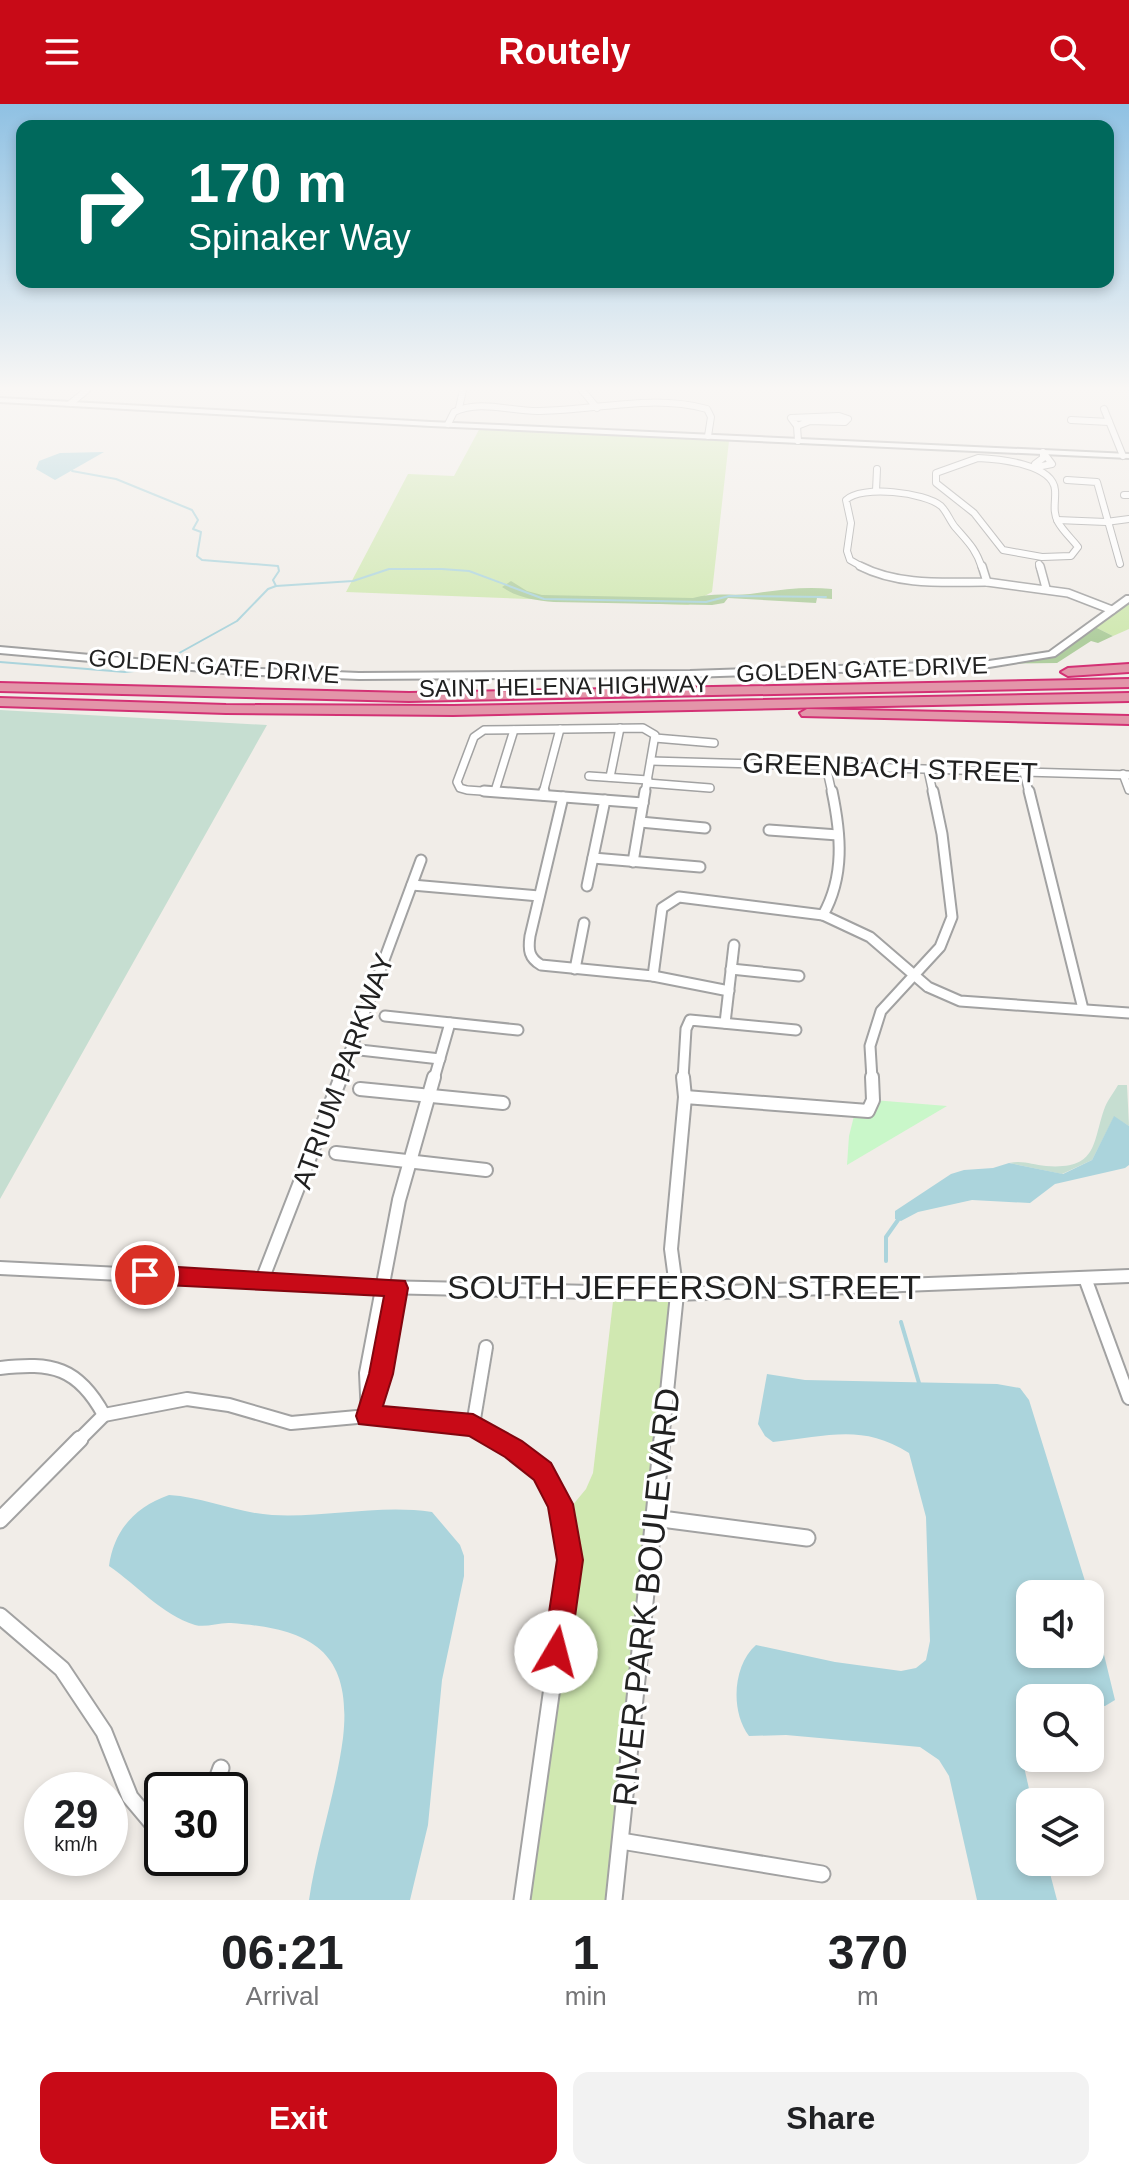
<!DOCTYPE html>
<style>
body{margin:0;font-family:Helvetica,sans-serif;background:#f2f2f2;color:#202124;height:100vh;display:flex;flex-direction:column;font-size:30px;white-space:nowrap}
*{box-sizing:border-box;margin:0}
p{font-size:26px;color:#757577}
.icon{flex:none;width:44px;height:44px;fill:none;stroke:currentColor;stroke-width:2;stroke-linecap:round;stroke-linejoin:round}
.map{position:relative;height:1796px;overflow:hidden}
.side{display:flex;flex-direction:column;background:#fff;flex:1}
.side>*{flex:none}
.guide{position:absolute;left:16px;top:16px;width:1098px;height:168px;border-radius:16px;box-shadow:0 4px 12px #0003;background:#00695c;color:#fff;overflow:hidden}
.fabs{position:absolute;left:1016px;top:1476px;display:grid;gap:16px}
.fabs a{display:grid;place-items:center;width:88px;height:88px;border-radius:16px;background:#fff;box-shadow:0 4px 12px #0003;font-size:40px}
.speed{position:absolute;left:24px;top:1668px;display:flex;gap:16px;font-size:40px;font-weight:700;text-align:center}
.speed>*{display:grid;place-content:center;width:104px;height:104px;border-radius:50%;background:#fff;box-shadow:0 4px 12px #0003;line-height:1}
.speed small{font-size:20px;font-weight:400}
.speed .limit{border:4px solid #111;border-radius:12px;background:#fff;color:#111}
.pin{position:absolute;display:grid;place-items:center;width:68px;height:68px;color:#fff;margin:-34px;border:4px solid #fff;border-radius:50%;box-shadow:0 2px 8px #0007}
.me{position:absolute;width:88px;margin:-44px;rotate:8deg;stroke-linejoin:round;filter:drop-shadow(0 0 6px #0008)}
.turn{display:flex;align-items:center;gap:28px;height:168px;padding:0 40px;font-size:36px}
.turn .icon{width:104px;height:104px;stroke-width:2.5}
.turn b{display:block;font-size:56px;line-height:68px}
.eta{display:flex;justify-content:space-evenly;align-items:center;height:136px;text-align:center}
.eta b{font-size:48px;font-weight:600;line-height:56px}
.cta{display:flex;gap:16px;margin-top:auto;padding:16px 40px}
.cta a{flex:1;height:92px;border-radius:16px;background:#c80a17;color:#fff;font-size:32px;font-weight:600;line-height:92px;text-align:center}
.cta a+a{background:#f2f2f2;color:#202124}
header{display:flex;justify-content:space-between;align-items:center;height:104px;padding:0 40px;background:#c80a17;color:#fff;font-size:36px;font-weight:600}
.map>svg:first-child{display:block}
.grass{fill:#d0e8b1}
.forest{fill:#b0ce9f}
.wetland{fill:#c6ded1}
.park{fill:#c9f7c9}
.water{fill:#abd4dc}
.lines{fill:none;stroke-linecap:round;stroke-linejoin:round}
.stream-far1{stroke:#abd4dc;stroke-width:2}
.stream{stroke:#abd4dc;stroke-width:4}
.minor-far4-casing{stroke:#a2a2a2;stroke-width:8}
.minor-far3-casing{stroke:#a2a2a2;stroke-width:10}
.minor-far2-casing{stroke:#a2a2a2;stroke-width:13}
.minor-far1-casing{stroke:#a2a2a2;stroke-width:16}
.minor-casing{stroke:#a2a2a2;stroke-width:19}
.tertiary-casing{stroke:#a2a2a2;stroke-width:4}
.motorway-casing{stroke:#d33174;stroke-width:4}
.minor-far4{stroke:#fff;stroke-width:6}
.minor-far3{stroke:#fff;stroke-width:7}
.minor-far2{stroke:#fff;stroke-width:9}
.minor-far1{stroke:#fff;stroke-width:12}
.minor{stroke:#fff;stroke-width:15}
.tertiary{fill:#fff;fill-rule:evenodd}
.motorway{fill:#e395a9;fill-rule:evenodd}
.route{fill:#c80a17;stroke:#82060f;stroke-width:2}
.labels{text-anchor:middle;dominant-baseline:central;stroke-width:6;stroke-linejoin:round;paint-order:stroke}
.far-street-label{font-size:24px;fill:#212121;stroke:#fff}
.street-label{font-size:28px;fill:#212121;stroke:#fff}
.near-street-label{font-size:34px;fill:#212121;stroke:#fff}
</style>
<header><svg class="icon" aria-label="menu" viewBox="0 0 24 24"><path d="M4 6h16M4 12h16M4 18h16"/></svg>Routely<svg class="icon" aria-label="search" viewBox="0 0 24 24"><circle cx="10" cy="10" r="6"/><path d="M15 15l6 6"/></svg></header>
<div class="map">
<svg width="1129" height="1796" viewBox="0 0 1129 1796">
<rect width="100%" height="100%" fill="#f1ede8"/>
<!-- grass -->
<g class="grass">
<polygon points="481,322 708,332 729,337 712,488 688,501 346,488 408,370 454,372"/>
<polygon points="1129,496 1129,525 1113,532 1093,522"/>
<polygon points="614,1189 677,1190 614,1796 522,1796 570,1456 562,1414 586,1385 593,1369"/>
</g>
<!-- forest -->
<g class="forest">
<path d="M511 477 527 487 542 491 693 494C713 488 730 492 750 490 779 486 803 482 832 485V495L817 494 816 499 728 494 724 499 712 501 554 498C535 496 518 494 502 483Z"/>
<polygon points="1093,522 1113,532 1098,539 1091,537 1057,559 989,560 1052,550"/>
</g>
<!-- wetland -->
<g class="wetland">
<polygon points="0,606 267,621 0,1095"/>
<path d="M1118 981H1127L1129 1022 1114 1013 1092 1056 1062 1070 1009 1059C1024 1056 1032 1061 1046 1062 1099 1066 1092 1038 1105 1003 1108 996 1114 988 1118 981Z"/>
</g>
<!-- park -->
<polygon class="park" points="873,996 947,1002 847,1061 849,1032 855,1008"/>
<!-- water -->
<g class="water">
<polygon points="104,348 55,376 36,365 39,357 60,349"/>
<polygon points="1114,1012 1129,1022 1129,1061 1125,1064 1055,1080 1030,1099 972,1096 918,1108 901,1117 895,1115 895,1107 951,1070 964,1066 993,1064 1009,1059 1063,1070 1092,1056"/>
<path d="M767 1270 805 1276 997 1280 1020 1284 1029 1296 1089 1490H1030V1550H1090V1493L1115 1596 1105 1602 1090 1600V1594H1030L1017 1632 1032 1698 1030 1758H1047L1057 1796H977L949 1672 939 1656 920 1643 786 1631 749 1632C730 1607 733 1561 756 1541L835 1558 901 1567 916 1564 926 1556 930 1537 926 1413 909 1349C861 1319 827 1333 773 1338L765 1332 758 1320Z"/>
<path d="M169 1391C204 1393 237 1409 272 1411 325 1414 379 1400 432 1408L460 1441 464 1452V1472L442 1576 428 1721 410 1796H309C317 1742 336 1688 343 1634 353 1545 309 1525 231 1519 219 1518 206 1524 195 1521 161 1510 138 1482 109 1462 114 1426 135 1403 169 1391Z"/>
</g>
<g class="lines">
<!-- stream-far1 -->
<g class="stream-far1">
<polyline points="72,367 116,375 192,406 198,416 193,425 201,428 197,452 202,456 278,462 279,467 273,476 276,482 353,477 389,465 442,465 469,467 544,495 706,498 729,492 826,493"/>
<polyline points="172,553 237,517 268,485 276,482"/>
<polyline points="0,558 125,568 152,565"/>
</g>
<!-- stream -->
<g class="stream">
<polyline points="886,1157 886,1133 898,1116"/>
<polyline points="901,1218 919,1279"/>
</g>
<defs>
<g id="minor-far4">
<polyline points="582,286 597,304"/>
<polyline points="71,299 87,286"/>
<polyline points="459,304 463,286"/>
<polyline points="1104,305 1123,352"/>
<polygon points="839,312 848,315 845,318 810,317 797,322 791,314"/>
<polyline points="1071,316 1109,318"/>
<path d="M448 320 454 308C480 295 512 308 540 307 597 306 651 290 707 305L711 313 708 332"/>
<polyline points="797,322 798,337"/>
<polygon points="1043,348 1052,360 1037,363 1035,360 1043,354"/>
<path d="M978 354C999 355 1053 360 1055 386 1056 397 1052 407 1058 418 1063 427 1072 435 1078 443L1071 452 1042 453 1003 446 974 409 936 379V369Z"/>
<polyline points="1067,376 1097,378 1120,460"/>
<polyline points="876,387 877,365"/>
<polyline points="1124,391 1129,391"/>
<polyline points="1057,416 1106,418 1129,415"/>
<polyline points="1039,460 1040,464"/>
<path d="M864 464 850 456 847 447 851 419 846 396C861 381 925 388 941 402 947 408 950 417 955 423 968 438 976 445 982 464"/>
</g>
<g id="minor-far3">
<path d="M860 462C899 482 945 478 987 478L982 462"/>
<polyline points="1040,462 1046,484"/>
<polyline points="987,478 1068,489 1112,506"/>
<polyline points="655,634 714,639"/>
<polyline points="651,657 1129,671"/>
<polyline points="826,662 832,689"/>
<polyline points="928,666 933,689"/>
<polyline points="1024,668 1029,689"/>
<polyline points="1123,670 1129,686"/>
<polyline points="589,672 648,676"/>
<polyline points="610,673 620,624"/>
<polyline points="647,679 710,684"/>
<polyline points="495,687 514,626"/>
<polyline points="511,689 467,686 460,684 457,678 474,633 484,626 643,624 655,631 645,689"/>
<polyline points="543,689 560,625"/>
</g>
<g id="minor-far2">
<polyline points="484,687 643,699"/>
<polyline points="1029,687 1083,905"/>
<polyline points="543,691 544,687"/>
<path d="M563 693 530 832C528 846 529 854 541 861L653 872 729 887"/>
<polyline points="643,699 645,687"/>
<polyline points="640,718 705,724"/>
<polyline points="769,726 838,731"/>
<polyline points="593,754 700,763"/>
<polyline points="633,758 643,699"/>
<polyline points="412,781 539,792"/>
<polyline points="587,782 605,696"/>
<path d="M823 811C845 772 841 730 832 687"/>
<polyline points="575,865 584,819"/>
<polyline points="731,865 799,872"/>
<polyline points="653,872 662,804 679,793 823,811 870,833 928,883 960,897 1129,909"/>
<polyline points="385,912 518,926"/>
<polyline points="725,919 734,841"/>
<polyline points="351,945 440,955"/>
<polyline points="340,975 421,756"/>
<polyline points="434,975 450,919"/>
<polyline points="683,975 686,925 690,916 796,926"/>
<polyline points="872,975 870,942 881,907 940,843 952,813 942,730 933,687"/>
</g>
<g id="minor-far1">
<polyline points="683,973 685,993"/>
<polyline points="360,985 503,999"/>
<polyline points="336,1049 486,1066"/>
<polyline points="1085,1174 1129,1294"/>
<polyline points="262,1176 341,973"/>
<polyline points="397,1184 381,1270 368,1312 366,1269 399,1096 434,973"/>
<path d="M0 1264C52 1258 78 1263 104 1311"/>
<polyline points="104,1311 187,1295 229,1301 291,1319 368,1312 473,1321 500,1337"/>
<polyline points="473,1321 486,1243"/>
<polyline points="78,1337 104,1311"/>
<polyline points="662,1337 677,1190 671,1145 685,993 868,1007 873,996 872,973"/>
</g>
<g id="minor">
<path d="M497 1335C556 1371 558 1392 570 1456L522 1796"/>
<polyline points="654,1414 807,1434"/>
<polyline points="0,1416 80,1335"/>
<polyline points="0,1512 62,1565 104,1628 130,1693 162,1731"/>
<polyline points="213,1686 221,1664"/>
<polyline points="621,1737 822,1770"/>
<polyline points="614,1796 662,1335"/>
</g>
<g id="tertiary">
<polygon points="0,294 431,318 1129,350 1129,354 431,322 0,298"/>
<polygon points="1126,492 1129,492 1129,498 1055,552 989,563 690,573 359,575 237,570 0,549 0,543 237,564 359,569 690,567 989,557 1049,548"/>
<polygon points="0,1158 382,1177 677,1184 1129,1166 1129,1178 677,1196 382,1189 0,1170"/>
</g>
<g id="motorway">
<polygon points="1129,560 1129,568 1068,572 1061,568 1068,564"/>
<polygon points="1129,575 1129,583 409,597 0,587 0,579 409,589"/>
<polygon points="1129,589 1129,597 453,611 226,609 0,602 0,594 226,601 453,602"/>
<polygon points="807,605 1129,612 1129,620 802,612 800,609"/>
</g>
</defs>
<!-- minor-far4 casing -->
<use href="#minor-far4" class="minor-far4-casing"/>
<!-- minor-far3 casing -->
<use href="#minor-far3" class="minor-far3-casing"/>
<!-- minor-far2 casing -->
<use href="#minor-far2" class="minor-far2-casing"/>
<!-- minor-far1 casing -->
<use href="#minor-far1" class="minor-far1-casing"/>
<!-- minor casing -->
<use href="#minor" class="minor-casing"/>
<!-- tertiary casing -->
<use href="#tertiary" class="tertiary-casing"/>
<!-- motorway casing -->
<use href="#motorway" class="motorway-casing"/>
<!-- minor-far4 -->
<use href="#minor-far4" class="minor-far4"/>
<!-- minor-far3 -->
<use href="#minor-far3" class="minor-far3"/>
<!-- minor-far2 -->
<use href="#minor-far2" class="minor-far2"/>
<!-- minor-far1 -->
<use href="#minor-far1" class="minor-far1"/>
<!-- minor -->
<use href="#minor" class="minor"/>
<!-- tertiary -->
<use href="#tertiary" class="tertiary"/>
<!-- motorway -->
<use href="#motorway" class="motorway"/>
</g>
<!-- sky -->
<linearGradient id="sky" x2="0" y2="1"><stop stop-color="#8fc1e3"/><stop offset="0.53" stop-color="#f9f7f5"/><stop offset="1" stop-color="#f9f7f5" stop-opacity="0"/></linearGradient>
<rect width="1129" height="537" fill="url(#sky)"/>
<!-- route -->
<polygon class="route" points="145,1161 405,1177 408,1184 393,1270 383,1302 473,1310 522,1337 551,1359 573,1400 583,1456 570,1548 566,1558 556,1562 547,1558 543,1548 557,1456 548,1403 534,1376 505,1353 469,1332 359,1320 356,1312 369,1270 384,1192 145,1180 138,1177 134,1171 138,1164"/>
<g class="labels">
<!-- far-street labels -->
<g class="far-street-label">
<text transform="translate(214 562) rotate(4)">GOLDEN GATE DRIVE</text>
<text transform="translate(862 565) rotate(-2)">GOLDEN GATE DRIVE</text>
<text transform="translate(564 582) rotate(-1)">SAINT HELENA HIGHWAY</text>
</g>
<!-- street labels -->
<g class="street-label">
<text transform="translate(890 664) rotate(2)">GREENBACH STREET</text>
<text transform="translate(343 967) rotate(-70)">ATRIUM PARKWAY</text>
</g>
<!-- near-street labels -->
<g class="near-street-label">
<text x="684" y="1183">SOUTH JEFFERSON STREET</text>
<text transform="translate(646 1493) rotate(-84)">RIVER PARK BOULEVARD</text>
</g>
</g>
</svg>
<div class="fabs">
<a><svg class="icon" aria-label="sound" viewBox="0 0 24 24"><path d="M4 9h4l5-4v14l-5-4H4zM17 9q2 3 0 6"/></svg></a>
<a><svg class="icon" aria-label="search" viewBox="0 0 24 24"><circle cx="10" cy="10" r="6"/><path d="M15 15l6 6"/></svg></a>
<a><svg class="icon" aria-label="layers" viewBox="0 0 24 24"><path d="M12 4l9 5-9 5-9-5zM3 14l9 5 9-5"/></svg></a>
</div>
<div class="speed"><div>29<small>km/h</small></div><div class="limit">30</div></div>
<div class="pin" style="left:145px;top:1171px;background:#d93025"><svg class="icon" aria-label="arrive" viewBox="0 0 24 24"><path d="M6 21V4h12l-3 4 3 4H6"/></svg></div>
<svg class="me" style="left:556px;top:1548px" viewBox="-20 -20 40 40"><circle r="19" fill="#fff"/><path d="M0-13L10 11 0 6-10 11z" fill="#c80a17"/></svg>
<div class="guide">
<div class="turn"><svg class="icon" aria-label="right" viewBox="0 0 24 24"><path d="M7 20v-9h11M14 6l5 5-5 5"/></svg><div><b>170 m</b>Spinaker Way</div></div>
</div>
</div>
<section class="side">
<div class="eta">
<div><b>06:21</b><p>Arrival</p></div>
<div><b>1</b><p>min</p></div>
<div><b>370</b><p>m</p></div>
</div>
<div class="cta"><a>Exit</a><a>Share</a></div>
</section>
